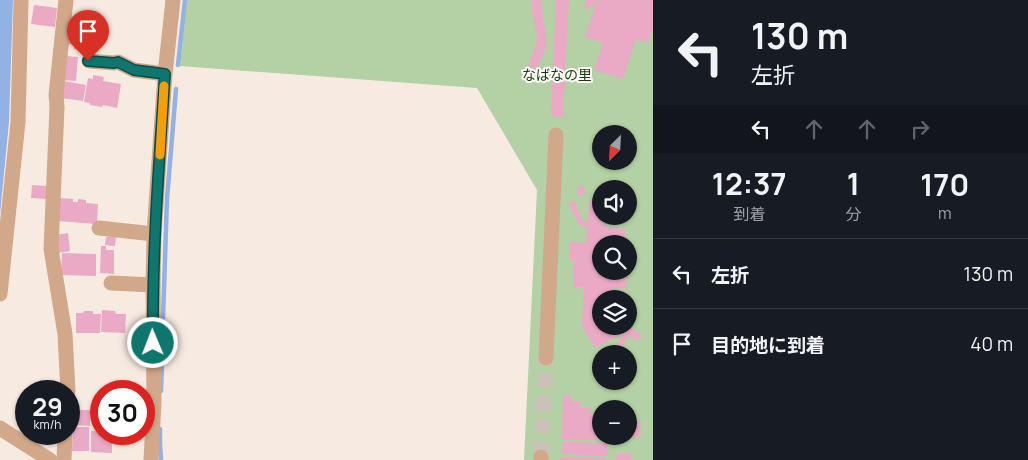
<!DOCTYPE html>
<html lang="ja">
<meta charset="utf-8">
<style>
body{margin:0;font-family:Manrope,"Noto Sans JP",sans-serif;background:#242831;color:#f1f3f6;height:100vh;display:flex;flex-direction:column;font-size:19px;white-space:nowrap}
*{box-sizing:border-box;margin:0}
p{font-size:16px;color:#9ea1a6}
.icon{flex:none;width:28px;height:28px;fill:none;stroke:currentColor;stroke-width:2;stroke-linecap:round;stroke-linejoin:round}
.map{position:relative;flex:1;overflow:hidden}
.details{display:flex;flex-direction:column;background:#171b24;width:375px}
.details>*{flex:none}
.guide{background:#171b24;color:#f1f3f6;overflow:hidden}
.needle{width:32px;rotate:204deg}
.tools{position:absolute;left:592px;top:125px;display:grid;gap:10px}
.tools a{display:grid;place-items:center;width:45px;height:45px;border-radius:50%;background:#171b24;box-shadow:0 1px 4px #0004;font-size:25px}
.speed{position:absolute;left:15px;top:380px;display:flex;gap:10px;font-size:25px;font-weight:700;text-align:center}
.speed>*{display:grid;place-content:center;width:65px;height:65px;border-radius:50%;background:#171b24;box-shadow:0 1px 4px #0004;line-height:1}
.speed small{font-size:12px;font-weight:400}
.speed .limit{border:8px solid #d22;background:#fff;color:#111}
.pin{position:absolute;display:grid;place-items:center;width:42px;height:42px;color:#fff;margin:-51px -21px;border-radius:50% 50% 50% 0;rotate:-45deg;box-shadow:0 0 5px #0007}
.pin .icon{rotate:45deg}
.me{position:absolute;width:55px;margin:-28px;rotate:359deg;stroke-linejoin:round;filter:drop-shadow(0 0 4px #0008)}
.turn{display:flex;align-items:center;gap:18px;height:105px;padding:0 15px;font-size:22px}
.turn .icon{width:65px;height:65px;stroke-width:2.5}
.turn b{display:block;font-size:35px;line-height:42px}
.lanes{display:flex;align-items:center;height:48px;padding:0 15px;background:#0003;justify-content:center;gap:25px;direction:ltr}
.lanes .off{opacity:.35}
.eta{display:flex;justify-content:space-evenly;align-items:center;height:85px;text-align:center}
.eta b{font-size:30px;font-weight:700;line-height:35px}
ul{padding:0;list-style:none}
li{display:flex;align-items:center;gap:15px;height:70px;padding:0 15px;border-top:1px solid #363941}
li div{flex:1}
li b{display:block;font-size:19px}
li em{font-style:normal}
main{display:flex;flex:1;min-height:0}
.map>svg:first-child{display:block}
.green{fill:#b3d1a4;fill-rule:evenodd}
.water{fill:#92b1e5}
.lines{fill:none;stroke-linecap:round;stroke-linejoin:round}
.stream{stroke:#92b1e5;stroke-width:4.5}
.building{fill:#eaaac5}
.minor-tunnel{stroke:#ccc1b9;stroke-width:15;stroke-dasharray:15 8;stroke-linecap:butt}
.minor{stroke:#d2a88a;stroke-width:15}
.route-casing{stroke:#0a4d48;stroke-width:12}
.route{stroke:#0f766e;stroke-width:9}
.slow{stroke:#f59e0b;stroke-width:9}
.labels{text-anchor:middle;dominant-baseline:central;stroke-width:4;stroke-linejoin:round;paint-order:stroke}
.park-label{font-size:14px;fill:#183800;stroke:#fff}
</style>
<main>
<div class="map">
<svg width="653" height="460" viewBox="0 0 653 460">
<rect width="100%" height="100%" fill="#f7eae1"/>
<!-- green -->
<path class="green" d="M187 0H653V460H524L537 190 477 88 180 66ZM601 134H629V161H601ZM601 189H629V216H601ZM601 244H629V271H601ZM601 299H629V326H601ZM601 354H629V381H601ZM601 409H629V436H601Z"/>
<!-- water -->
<polygon class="water" points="0,0 13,0 9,122 0,214"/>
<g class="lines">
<!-- stream -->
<g class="stream">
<polyline points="178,65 185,0"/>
<polyline points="163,318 167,199 176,89"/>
<polyline points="161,391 163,336"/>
<polyline points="160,429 160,445 161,460"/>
</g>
</g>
<!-- building -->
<g class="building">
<polygon points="532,0 542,0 543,19 546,34 547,44 544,53 536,69 528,66 536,45 537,36 532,12"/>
<polygon points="556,0 569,0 563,117 551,116"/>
<polygon points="586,0 596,0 594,7 590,5 589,9 584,7"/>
<polygon points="597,0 653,0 653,29 648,43 636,39 623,79 594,70 603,43 585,37"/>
<polygon points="34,5 57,8 55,27 31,24"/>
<polygon points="69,34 90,36 89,51 74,49 74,45 68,44"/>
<polygon points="66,56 78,57 76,81 63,80"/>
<polygon points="93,75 104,77 103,81 121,84 117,108 103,105 102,107 90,105 90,103 84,102 88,78 93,79"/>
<polygon points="64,81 86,85 83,101 61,98"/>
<polygon points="32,185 48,186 47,199 31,198"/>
<polygon points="577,186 585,187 584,195 577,195"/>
<polygon points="59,198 73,199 73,202 78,202 78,199 86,200 86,203 98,204 97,224 58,221"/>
<polygon points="574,200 583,221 607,223 606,228 625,229 625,244 601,244 601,271 627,271 626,289 614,288 614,299 601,299 601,326 618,326 622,334 595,348 582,326 584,287 573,287 574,259 569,259 569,242 586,243 587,227 580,226 568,203"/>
<polygon points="589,200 601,201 601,216 617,216 617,223 588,221"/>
<polygon points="68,233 70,251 58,253 56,235"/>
<polygon points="106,237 116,237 115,246 105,245"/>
<polygon points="101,246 106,246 106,250 114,250 114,274 100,273"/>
<polygon points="62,253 96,254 96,276 61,275"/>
<polygon points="102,310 115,311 116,314 126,314 125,333 101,332"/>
<polygon points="84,311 93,311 93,314 101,314 100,333 76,333 76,313 83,313"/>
<polygon points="628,326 642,335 638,341 629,336 621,348 626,354 600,354 604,349 608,346 614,345 621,346 617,344"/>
<polygon points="563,395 571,395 571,402 581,402 580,408 591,408 590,414 601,414 601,436 609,436 609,440 562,439"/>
<polygon points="73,410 90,410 90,426 73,425"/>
<polygon points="629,420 641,421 640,438 629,438"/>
<polygon points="73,427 89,427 89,451 72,451"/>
<polygon points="91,431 101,431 101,434 112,434 112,453 91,452"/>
<polygon points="563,442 608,443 608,456 562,454"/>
<rect x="616" y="454" width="15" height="6"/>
<polygon points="560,457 606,458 606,460 560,460"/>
</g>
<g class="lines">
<!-- minor-tunnel -->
<polyline class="minor-tunnel" points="541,457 546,358"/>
<!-- minor -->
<g class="minor">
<polyline points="66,0 56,95 57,107 51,249 65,334 68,391"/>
<polyline points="89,61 114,63 118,62 134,70 165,74"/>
<polyline points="99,228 154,234"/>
<polyline points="111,283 153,285"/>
<polyline points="0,294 18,122 21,0"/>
<polyline points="546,358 556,135"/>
<polyline points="0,428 50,460"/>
<polyline points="64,460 65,434"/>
<polyline points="151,460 154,402 153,285 154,234 165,74 173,0"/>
<polyline points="541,460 541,457"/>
</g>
</g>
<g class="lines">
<defs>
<path id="route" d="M88 61 114 63 118 62 134 70 165 74C159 164 152 253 153 343"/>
</defs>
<!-- route casing -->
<use href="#route" class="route-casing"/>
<!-- route -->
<use href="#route" class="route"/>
<!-- slow -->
<polyline class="slow" points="160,155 164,86"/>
</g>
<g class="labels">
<!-- park labels -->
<g class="park-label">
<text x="557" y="74">なばなの里</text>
</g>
</g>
</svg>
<div class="tools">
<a><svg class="needle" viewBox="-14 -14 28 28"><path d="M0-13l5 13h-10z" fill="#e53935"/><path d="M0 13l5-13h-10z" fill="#9ea1a6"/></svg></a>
<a><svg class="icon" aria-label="sound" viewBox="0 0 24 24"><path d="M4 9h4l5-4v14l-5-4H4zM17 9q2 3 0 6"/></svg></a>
<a><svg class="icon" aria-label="search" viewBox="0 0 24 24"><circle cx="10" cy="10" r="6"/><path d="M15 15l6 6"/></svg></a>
<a><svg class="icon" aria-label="layers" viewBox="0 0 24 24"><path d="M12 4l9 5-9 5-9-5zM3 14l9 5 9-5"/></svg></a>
<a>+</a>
<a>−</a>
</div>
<div class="speed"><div>29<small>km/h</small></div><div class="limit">30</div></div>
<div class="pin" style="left:88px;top:61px;background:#d93025"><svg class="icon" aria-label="arrive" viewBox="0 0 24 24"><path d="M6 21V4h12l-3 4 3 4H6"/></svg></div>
<svg class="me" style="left:153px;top:343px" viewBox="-20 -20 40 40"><circle r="17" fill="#0f766e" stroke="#fff" stroke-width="3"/><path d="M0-11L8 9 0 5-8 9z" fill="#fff"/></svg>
</div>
<section class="details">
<div class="guide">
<div class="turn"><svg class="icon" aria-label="left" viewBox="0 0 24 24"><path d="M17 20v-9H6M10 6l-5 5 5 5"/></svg><div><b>130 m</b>左折</div></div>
<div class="lanes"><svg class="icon" aria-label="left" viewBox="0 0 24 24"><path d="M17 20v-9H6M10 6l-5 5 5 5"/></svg><svg class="icon off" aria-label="ahead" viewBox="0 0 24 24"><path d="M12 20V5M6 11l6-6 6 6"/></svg><svg class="icon off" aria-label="ahead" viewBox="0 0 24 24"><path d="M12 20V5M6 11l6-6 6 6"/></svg><svg class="icon off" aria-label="right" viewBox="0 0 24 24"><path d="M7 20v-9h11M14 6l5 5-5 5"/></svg></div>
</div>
<div class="eta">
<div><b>12:37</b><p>到着</p></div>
<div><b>1</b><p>分</p></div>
<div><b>170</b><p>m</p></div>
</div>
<ul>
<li><svg class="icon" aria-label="left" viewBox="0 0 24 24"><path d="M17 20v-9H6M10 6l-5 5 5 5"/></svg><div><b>左折</b></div><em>130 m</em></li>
<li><svg class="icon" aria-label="arrive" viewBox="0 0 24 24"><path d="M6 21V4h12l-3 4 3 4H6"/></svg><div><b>目的地に到着</b></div><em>40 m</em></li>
</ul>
</section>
</main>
